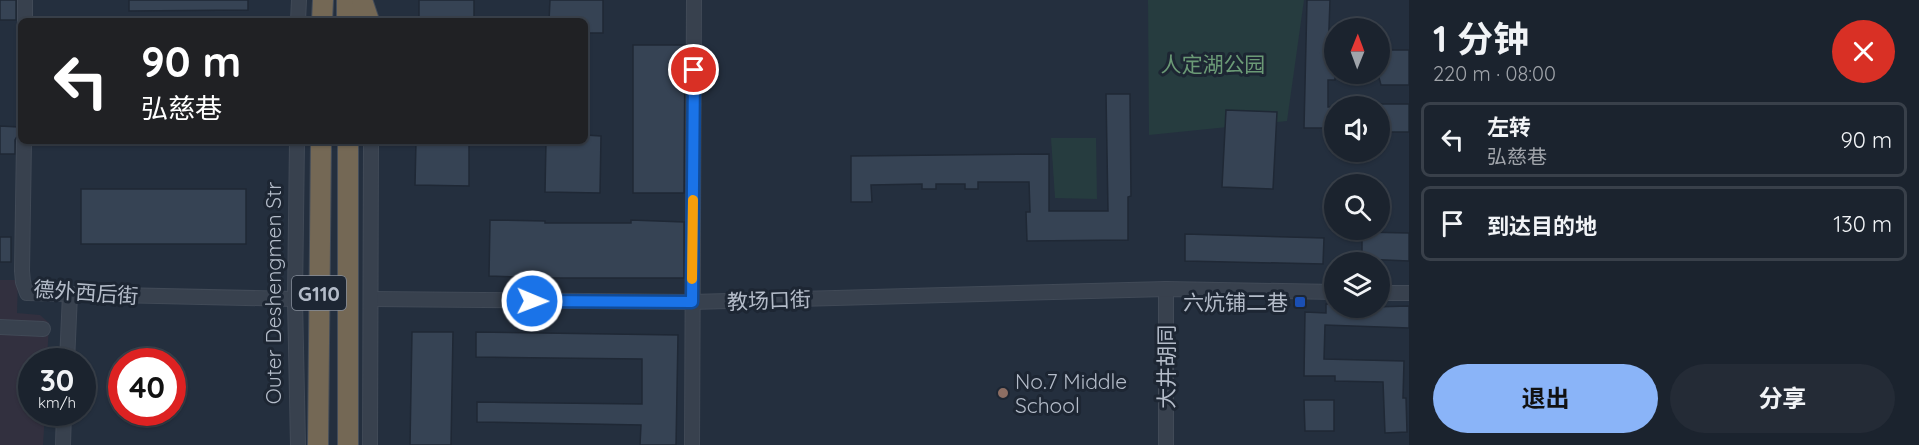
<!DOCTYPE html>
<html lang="zh">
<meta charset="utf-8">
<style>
body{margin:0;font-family:Quicksand,"Noto Sans SC",sans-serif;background:#242b36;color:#f1f3f6;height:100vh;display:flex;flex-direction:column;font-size:22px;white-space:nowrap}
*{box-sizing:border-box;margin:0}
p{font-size:20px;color:#a0a4aa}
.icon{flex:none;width:33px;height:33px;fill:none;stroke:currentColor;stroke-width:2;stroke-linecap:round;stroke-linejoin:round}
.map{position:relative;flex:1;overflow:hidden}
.side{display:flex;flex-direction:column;background:#1b232e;width:510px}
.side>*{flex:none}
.guide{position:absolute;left:18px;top:18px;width:570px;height:126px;border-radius:9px;box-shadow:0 2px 4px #0004,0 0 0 2px #39404a;background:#202124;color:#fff;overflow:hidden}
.needle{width:39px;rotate:1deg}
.buttons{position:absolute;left:1324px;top:18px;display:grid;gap:12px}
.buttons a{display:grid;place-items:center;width:66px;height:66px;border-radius:50%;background:#1b232e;box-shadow:0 2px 4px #0004,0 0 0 2px #39404a;font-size:30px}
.speed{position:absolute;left:18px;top:348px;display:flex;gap:12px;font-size:30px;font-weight:700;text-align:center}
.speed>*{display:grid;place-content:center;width:78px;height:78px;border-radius:50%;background:#1b232e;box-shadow:0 2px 4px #0004,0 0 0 2px #39404a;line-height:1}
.speed small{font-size:15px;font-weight:400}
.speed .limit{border:9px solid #d22;background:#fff;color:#111}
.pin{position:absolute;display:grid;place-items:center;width:51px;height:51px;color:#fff;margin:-26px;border:3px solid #fff;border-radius:50%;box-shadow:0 2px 6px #0007}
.me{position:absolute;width:66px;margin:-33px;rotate:91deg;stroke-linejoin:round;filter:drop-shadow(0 0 4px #0008)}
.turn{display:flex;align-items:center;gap:21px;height:126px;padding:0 24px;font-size:27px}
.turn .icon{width:78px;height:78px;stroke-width:2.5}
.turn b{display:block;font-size:42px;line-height:51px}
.round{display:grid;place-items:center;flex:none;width:63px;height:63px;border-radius:32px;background:#242b36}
.overview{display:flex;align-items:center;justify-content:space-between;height:102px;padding:0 24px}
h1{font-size:36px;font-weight:700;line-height:45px}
.button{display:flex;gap:12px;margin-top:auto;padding:12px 24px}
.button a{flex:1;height:69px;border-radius:36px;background:#8ab4f8;color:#111;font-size:24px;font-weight:700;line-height:69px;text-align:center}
.button a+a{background:#242b36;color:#f1f3f6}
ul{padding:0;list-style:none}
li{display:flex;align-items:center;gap:18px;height:75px;margin:0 12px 9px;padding:0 12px;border:3px solid #39404a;border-radius:9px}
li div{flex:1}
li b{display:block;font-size:22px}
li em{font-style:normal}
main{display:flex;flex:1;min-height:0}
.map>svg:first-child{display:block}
.medical{fill:#32303f}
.green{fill:#263c3f}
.building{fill:#364354;stroke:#1f2835;stroke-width:1.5}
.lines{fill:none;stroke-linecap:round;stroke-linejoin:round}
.minor-casing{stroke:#414a57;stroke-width:16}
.highway-casing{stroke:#434c59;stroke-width:22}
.minor{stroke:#38414e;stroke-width:14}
.highway{stroke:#746855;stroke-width:20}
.route-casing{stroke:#114b97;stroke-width:15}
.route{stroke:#1a73e8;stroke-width:10}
.slow{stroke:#f59e0b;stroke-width:10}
.transit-dot{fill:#1a4fb4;stroke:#1d2633;stroke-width:2}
.education-dot{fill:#8d6e63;stroke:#1d2633;stroke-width:2}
.labels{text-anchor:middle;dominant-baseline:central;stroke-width:6;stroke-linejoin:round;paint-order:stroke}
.shield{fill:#1d2633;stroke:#878f9c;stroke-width:1.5}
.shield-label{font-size:20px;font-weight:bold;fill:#b4bcc9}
.park-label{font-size:21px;fill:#6b9a76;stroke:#1d2633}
.street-label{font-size:21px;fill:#b4bcc9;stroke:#1d2633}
.poi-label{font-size:21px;fill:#b4bcc9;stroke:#1d2633;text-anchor:end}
</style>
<main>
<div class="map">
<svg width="1409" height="445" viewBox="0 0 1409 445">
<rect width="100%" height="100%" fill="#242f3e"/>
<!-- medical -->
<polygon class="medical" points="0,280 18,280 17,313 40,315 49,323 47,361 32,362 32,412 45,413 43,445 0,445"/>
<!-- green -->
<g class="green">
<polygon points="1148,0 1304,0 1287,121 1149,135"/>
<polygon points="1051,138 1096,138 1097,199 1055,198"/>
</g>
<!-- building -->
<g class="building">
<rect x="0" y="0" width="16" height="20"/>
<polygon points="129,0 248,0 248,10 129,11"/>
<rect x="419" y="0" width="55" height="21"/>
<polygon points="550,0 603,0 603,33 585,33 585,21 549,21"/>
<polygon points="1307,0 1330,0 1328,56 1335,56 1335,80 1328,80 1328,107 1335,107 1335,128 1304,128"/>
<polygon points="633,45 685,45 684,193 633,193"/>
<polygon points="1381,50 1409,50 1409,85 1381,85 1378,74 1380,74"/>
<polygon points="1106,94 1130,94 1131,196 1128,197 1128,240 1027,241 1026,212 1030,212 1029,182 978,182 978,189 965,189 965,184 936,184 936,189 922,189 922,184 871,185 872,202 851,202 851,156 1049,154 1049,211 1108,211"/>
<rect x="1380" y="104" width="29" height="28"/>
<polygon points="1226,110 1277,112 1273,189 1222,187"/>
<polygon points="0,126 19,127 19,133 15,140 15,154 0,154"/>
<polygon points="585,135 601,136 600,193 545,192 546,141 585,141"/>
<polygon points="416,141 469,141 469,186 415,185"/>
<rect x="81" y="189" width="165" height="55"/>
<polygon points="490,220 545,221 545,223 631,223 631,220 684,222 684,278 545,278 489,276"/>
<polygon points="1362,232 1409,233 1409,261 1362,259"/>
<polygon points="1185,234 1324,238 1323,264 1185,261"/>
<rect x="0" y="237" width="11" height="25"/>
<polygon points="1326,304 1335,304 1335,308 1409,306 1409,328 1325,325 1324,359 1404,361 1403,398 1406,398 1407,432 1385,433 1383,382 1335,381 1335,376 1304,376 1305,312 1326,313"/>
<polygon points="412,332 453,332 451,445 410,445"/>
<polygon points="476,332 678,335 676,445 640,445 641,425 477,422 477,402 642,404 642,359 476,357"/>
<polygon points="1304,400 1334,400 1334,431 1305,431"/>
</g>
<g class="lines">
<defs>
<g id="minor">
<polyline points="25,21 25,0"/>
<polyline points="298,21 299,0"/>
<polyline points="24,141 22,271 23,282 27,293 295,299"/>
<polyline points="297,141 295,299 298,445"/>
<polyline points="1166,289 1166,445"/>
<polyline points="1380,293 1409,293"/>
<polyline points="372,299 692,302 1166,289 1335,292"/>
<polyline points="0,327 43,329"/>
<polyline points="67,362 70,294"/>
<polyline points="63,445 64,412"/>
<polyline points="370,445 371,141"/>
<polyline points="692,445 694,0"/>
</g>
<g id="highway">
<polyline points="347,0 347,21"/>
<polyline points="362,0 369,21"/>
<polyline points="322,21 323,0"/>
<polyline points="348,141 348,445"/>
<polyline points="318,445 321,141"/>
</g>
</defs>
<!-- minor casing -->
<use href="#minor" class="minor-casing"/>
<!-- highway casing -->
<use href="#highway" class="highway-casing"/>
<!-- minor -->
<use href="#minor" class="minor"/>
<!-- highway -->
<use href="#highway" class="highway"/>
</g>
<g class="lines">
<defs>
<polyline id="route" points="532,301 692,302 694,70"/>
</defs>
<!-- route casing -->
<use href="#route" class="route-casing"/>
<!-- route -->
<use href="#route" class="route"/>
<!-- slow -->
<polyline class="slow" points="692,279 693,200"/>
</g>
<!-- markers -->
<rect class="transit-dot" x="1294" y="296" width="12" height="12" rx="3"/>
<circle class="education-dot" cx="1003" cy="393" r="6"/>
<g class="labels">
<!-- shield labels -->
<rect class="shield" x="292" y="276" width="54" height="34" rx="4.5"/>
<g class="shield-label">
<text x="319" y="293">G110</text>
</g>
<!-- park labels -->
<g class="park-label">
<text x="1213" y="64">人定湖公园</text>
</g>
<!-- street labels -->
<g class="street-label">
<text transform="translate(86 292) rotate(4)">德外西后街</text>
<text transform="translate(273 293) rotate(-90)">Outer Deshengmen Str</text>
<text transform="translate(769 300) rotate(-2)">教场口街</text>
<text transform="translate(1166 367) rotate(-90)">大井胡同</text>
</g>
<!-- poi labels -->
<g class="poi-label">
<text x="1288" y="302">六炕铺二巷</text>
<text x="1015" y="381" text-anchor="start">No.7 Middle<tspan x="1015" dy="24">School</tspan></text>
</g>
</g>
</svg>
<div class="buttons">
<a><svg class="needle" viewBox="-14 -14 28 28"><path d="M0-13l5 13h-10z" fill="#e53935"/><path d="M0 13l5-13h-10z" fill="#a0a4aa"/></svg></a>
<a><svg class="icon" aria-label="sound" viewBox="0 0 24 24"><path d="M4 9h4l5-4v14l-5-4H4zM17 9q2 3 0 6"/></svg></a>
<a><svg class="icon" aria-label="search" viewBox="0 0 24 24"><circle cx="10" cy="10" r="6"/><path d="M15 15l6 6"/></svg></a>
<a><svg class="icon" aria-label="layers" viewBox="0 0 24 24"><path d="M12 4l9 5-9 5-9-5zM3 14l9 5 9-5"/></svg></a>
</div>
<div class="speed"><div>30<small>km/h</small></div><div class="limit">40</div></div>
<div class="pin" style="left:694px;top:70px;background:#d93025"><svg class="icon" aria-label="arrive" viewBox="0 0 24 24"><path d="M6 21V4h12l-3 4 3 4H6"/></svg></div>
<svg class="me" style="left:532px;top:301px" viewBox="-20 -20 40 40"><circle r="17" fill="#1a73e8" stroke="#fff" stroke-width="3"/><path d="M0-11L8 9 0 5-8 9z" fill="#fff"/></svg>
<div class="guide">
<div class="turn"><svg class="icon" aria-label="left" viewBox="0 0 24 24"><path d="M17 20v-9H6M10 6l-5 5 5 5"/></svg><div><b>90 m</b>弘慈巷</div></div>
</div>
</div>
<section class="side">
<div class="overview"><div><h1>1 分钟</h1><p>220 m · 08:00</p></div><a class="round" style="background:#d93025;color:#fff"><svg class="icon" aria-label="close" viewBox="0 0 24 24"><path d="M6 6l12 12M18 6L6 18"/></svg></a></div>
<ul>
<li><svg class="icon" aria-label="left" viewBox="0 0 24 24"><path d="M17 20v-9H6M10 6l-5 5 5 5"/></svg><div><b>左转</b><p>弘慈巷</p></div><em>90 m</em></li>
<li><svg class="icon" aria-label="arrive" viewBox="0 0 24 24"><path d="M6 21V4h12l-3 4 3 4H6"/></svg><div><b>到达目的地</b></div><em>130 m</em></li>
</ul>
<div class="button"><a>退出</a><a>分享</a></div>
</section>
</main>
